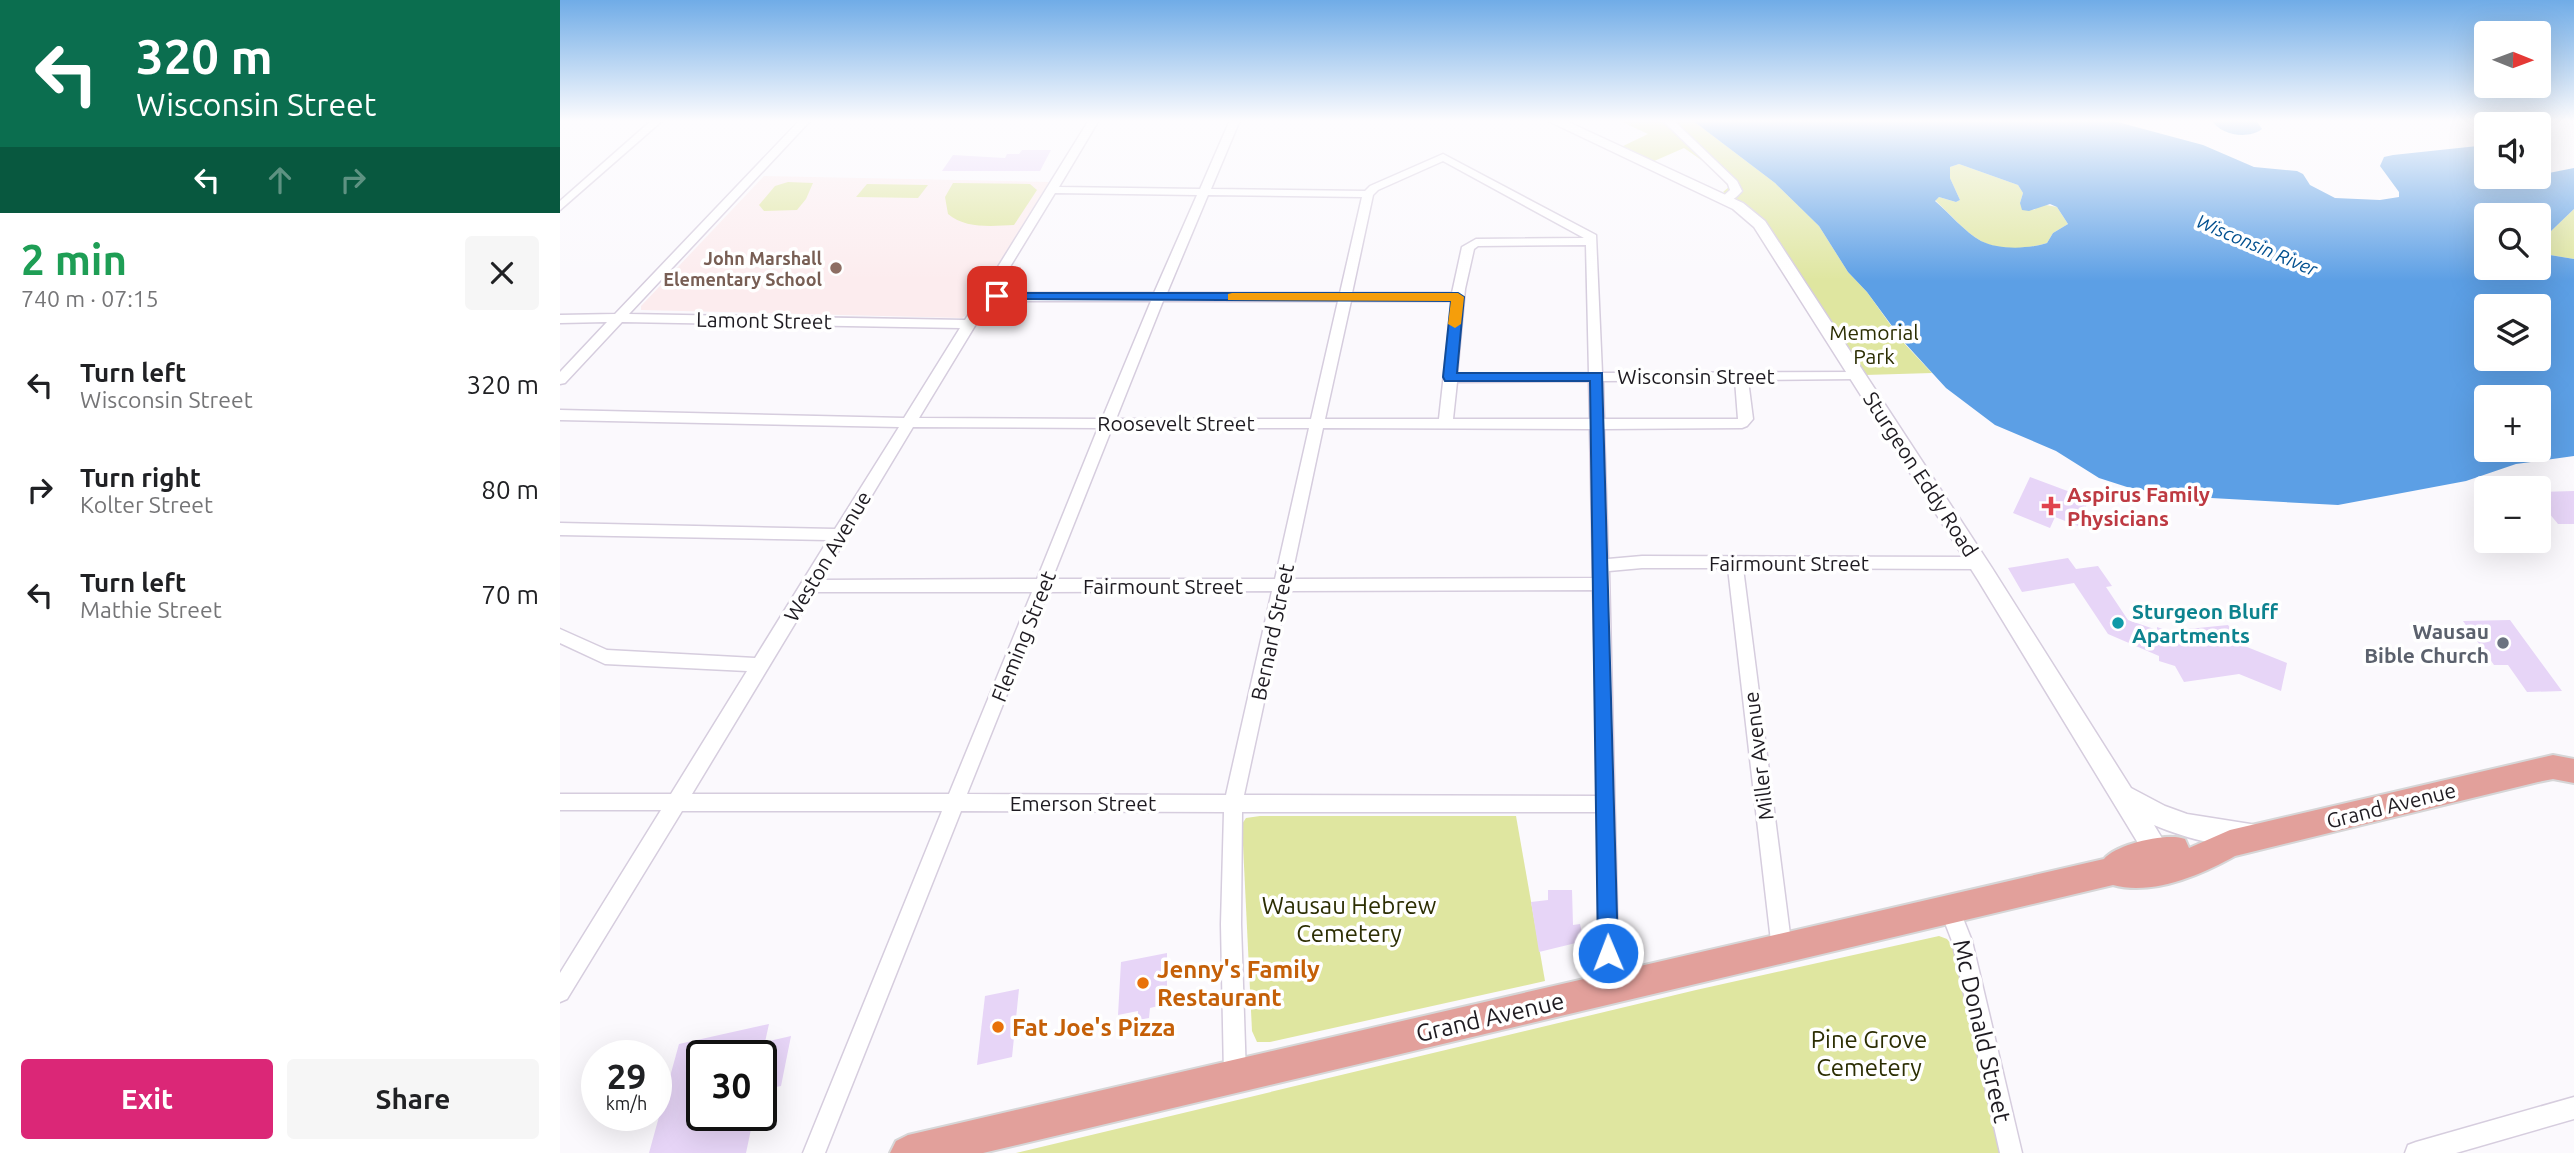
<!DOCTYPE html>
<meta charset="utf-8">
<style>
body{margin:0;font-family:Ubuntu,sans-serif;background:#f6f6f6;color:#202124;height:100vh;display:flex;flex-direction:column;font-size:26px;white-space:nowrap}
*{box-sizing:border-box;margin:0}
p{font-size:23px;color:#757577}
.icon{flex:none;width:38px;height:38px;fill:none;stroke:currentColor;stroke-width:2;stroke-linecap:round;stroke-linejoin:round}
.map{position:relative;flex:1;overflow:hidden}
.panel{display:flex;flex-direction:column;background:#fff;width:560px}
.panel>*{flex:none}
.banner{background:#0b6e4f;color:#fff;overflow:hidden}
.needle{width:46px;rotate:91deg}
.controls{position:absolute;left:1914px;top:21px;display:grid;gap:14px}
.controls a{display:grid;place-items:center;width:77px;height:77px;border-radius:7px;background:#fff;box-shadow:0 7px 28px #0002;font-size:35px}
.speed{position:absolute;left:21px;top:1040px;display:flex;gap:14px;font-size:35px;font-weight:700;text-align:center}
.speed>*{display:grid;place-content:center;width:91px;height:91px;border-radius:50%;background:#fff;box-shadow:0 7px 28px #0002;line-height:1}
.speed small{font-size:18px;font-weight:400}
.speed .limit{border:4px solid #111;border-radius:10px;background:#fff;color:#111}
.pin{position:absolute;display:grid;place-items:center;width:60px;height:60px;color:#fff;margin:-30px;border-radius:14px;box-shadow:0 4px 10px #0006}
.me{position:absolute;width:77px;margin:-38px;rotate:359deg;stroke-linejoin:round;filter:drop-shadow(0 0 5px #0008)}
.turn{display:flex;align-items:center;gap:24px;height:147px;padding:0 21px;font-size:32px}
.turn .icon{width:91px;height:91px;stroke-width:2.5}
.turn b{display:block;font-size:49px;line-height:60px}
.lanes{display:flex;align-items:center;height:66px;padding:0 21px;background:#0003;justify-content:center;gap:35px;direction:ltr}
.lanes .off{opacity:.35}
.round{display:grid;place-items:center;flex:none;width:74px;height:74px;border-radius:7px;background:#f6f6f6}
.headline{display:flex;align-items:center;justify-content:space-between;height:119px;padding:0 21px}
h1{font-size:42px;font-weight:600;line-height:52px;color:#1e9e55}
.cta{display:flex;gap:14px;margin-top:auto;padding:14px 21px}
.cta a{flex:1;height:80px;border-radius:7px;background:#db2777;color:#fff;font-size:28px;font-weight:600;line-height:80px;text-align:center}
.cta a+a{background:#f6f6f6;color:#202124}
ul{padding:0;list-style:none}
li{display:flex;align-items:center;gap:21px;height:105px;padding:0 21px}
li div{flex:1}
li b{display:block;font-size:26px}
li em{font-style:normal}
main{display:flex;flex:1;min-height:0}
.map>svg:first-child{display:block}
.education{fill:#fcecee}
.green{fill:#dfe6a0}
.water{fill:#5c9fe5;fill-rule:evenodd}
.building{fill:#e7d5f7}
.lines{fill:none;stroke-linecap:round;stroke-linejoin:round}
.street-casing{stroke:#d6cdde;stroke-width:3}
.secondary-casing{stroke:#d6cdde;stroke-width:3}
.primary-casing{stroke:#d6d6d7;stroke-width:4}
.street{fill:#fff;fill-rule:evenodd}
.secondary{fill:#fff;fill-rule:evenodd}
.primary{fill:#e2a09b;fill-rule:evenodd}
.route{fill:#1a73e8;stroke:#114b97;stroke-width:2}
.slow{fill:#f59e0b}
.education-dot{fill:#8d6e63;stroke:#fff;stroke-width:2.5}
.health-dot{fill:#e0444e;stroke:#fff;stroke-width:2.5}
.culture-dot{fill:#0f9aa8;stroke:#fff;stroke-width:2.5}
.worship-dot{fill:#6b7280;stroke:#fff;stroke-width:2.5}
.food-dot{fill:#e8710a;stroke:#fff;stroke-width:2.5}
.labels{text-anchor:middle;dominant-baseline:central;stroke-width:7;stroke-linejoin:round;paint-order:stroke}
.far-education-label{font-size:18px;font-weight:bold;fill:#785e54;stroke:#fff;text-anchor:end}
.far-water-label{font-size:19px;font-style:italic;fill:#02508f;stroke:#fff}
.street-label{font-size:21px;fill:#1e1b21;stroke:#fff}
.park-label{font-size:21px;fill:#2c2e03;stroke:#fff}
.health-label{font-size:21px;font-weight:bold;fill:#be3a42;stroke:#fff;text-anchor:start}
.culture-label{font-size:21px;font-weight:bold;fill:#0d838f;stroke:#fff;text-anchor:start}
.worship-label{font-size:21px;font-weight:bold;fill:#5b616d;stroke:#fff;text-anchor:end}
.near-park-label{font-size:24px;fill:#2c2e03;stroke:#fff}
.near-food-label{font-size:24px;font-weight:bold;fill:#c56008;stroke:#fff;text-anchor:start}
.near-street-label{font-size:24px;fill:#1e1b21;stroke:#fff}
</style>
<main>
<section class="panel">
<div class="banner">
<div class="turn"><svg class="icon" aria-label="left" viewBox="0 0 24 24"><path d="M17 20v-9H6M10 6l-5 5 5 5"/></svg><div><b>320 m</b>Wisconsin Street</div></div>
<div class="lanes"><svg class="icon" aria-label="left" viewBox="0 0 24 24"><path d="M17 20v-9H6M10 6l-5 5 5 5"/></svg><svg class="icon off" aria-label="ahead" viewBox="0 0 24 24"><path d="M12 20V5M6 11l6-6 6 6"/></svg><svg class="icon off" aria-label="right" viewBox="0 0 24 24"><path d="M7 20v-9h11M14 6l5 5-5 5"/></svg></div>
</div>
<div class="headline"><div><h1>2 min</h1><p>740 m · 07:15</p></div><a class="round"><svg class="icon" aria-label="close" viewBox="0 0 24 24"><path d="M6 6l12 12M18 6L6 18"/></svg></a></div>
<ul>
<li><svg class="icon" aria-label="left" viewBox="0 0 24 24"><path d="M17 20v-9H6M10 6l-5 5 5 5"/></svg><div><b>Turn left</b><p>Wisconsin Street</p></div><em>320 m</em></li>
<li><svg class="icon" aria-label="right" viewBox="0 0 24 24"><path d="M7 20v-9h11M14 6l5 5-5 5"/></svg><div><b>Turn right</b><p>Kolter Street</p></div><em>80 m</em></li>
<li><svg class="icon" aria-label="left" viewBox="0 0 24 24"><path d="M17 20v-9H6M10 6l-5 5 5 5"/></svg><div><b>Turn left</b><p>Mathie Street</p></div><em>70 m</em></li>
</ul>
<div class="cta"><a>Exit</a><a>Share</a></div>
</section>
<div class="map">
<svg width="2014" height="1153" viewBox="0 0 2014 1153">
<rect width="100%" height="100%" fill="#fbf9fd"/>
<!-- education -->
<polygon class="education" points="204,176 489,182 409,313 402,318 81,310 81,306"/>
<!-- green -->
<g class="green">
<polygon points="1058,120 1132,120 1215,183 1259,226 1288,272 1307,292 1342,341 1372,373 1305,375 1213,232 1188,208 1163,192 1169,187 1150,166 1124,148 1092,162 1061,147 1088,134"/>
<path d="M1399 164 1458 185 1463 193 1460 203 1474 210 1481 204 1497 207 1508 224 1493 233 1487 243C1469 249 1439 251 1421 241 1405 232 1389 213 1375 200L1379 197 1396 202 1400 200 1390 178V167Z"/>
<polygon points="228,182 253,183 246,199 237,210 204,211 199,205 215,186"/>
<path d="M393 183 470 184 477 190 454 225C433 226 405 229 388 214L385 197Z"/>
<polygon points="307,184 368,185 358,198 296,197"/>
<polygon points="2014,209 2014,259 1990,255 1980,246 1990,232"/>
<polygon points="700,816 956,816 985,981 710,1042 697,1042 692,1031 682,824 686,818"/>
<polygon points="1379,936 1387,939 1395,949 1443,1153 456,1153 1136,990"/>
</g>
<!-- water -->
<g class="water">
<path d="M1132 120H1550L1643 145 1694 167 1737 171 1743 174 1750 185 1775 198 1820 200 1839 197V192L1820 166 1824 157 1833 155 1927 145V177H1979V175L2014 168V209L1990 232 1980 246 1990 255 2014 259V456L1956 464 1906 481 1778 505 1615 496 1567 487 1539 478 1496 451 1435 425 1386 388 1343 341 1307 292 1288 272 1259 226 1215 183ZM1399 164 1458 185 1463 193 1460 203 1462 210 1469 211 1490 204 1497 207 1508 224 1493 233 1487 243C1469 249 1439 250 1421 241 1405 232 1389 213 1375 201L1379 197 1396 202 1400 200 1390 178V167ZM1927 215H1979V268H1927ZM1927 306H1979V359H1927ZM1927 397H1979V450H1927Z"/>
<path d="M1651 120H1696L1702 129C1687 140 1661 135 1651 120Z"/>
</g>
<!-- building -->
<g class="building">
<polygon points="462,150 491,150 480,171 382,171 393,155 445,158 447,154 459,154"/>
<polygon points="1470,477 1529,499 1518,526 1495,517 1490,528 1453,513"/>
<polygon points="2014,491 2014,524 1998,524 1979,501 1979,492"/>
<polygon points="1508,558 1516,569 1538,566 1552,586 1546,587 1568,620 1597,630 1597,627 1608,631 1668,625 1682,645 1727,663 1721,691 1679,674 1624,682 1615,666 1599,661 1599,656 1548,634 1514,583 1462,592 1448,568"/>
<polygon points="1950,620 2002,691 1967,692 1948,665 1934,665 1903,621"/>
<polygon points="988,890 1012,890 1013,925 1020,924 1024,941 979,952 971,902 988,900"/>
<polygon points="607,953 607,1004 590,1008 589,1018 578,1020 578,1011 558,1015 561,962"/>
<polygon points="459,989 452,1057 417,1065 425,996"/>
<polygon points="209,1024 205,1042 231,1036 221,1086 201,1090 201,1055 142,1055 142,1115 194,1115 186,1153 89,1153 119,1044"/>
</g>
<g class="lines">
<defs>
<g id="street">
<polygon points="92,120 103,120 0,210 0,201"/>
<path d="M240 120H251L69 314 405 320 529 120H539L499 187 640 189 670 120H680L651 189 805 191 810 186 883 154 1036 235 1042 373 1302 372V378L1297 379 1188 380 1193 419 1187 426 1182 428 1044 429 1048 559 1082 556 1418 557 1426 563 1418 569 1183 568 1232 950 1229 957 1222 960 1215 957 1212 950 1168 568H1082L1049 571 1059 989 1056 996 1049 999 1042 996 1039 989 1038 812H682L681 924 686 1076 683 1084 675 1087 667 1084 664 1076 661 924 664 812 401 811 265 1153H243L382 811H122L7 999 0 1002V973L101 810H0V794H111L187 671 45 664 0 643V629L47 650 195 658 268 540 0 535V523L275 529 339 427 0 420V410L344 418 400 328 62 322 5 383 0 384V372L47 322 0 323V315L55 314ZM883 161 1024 238 916 239 902 247 892 293H792L813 195 818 190ZM495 193 637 195 594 293H434ZM648 195 802 197 780 293H607ZM1026 245 1029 373 897 374 905 289 914 249 918 246ZM430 301H591L542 419 359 418ZM603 301H778L751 419H556ZM791 301H892L879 419H765ZM1175 380 1178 419H1044L1043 381ZM1029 381 1030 419H893L897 382ZM353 427 538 428 477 579 261 580ZM552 428H749L715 579H492ZM763 428 1030 429 1033 578 731 579ZM1033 590 1038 796 684 795 728 591ZM712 591 666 795 407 794 488 592ZM254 592H472L389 794H132Z"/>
<path d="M1102 120H1113L1177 181 1182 191C1177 197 1169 204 1161 202V198L1170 190 1168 184Z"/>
<polygon points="1954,120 1965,120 1959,123"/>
<polygon points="1390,900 1397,903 1412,941 1462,1153 1440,1153 1392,941 1380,910 1383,903"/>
<polygon points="2014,1097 2014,1119 1896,1153 1845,1153 1848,1145 1856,1142"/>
</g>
<path id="secondary" d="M986 120H1004L1183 203 1205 221 1432 568 1571 788 1605 806 1627 814 1703 826 1707 834 1703 842C1674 853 1622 837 1594 825L1617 863 1613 871 1604 875 1595 871 1418 580 1194 227 1173 209Z"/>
<path id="primary" d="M1993 755 2014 759V783L1993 779 1978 782 1675 856C1641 875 1592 896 1553 885L423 1153H330L336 1141 348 1135 1544 859C1556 844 1608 832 1625 839L1629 848 1670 830Z"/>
</defs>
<!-- street casing -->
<use href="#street" class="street-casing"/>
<!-- secondary casing -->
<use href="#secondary" class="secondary-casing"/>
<!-- primary casing -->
<use href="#primary" class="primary-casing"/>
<!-- street -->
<use href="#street" class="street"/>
<!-- secondary -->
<use href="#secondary" class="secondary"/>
<!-- primary -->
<use href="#primary" class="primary"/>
</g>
<!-- sky -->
<linearGradient id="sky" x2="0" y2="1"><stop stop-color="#70ace7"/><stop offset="0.43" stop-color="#fdfcfe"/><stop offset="1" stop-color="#fdfcfe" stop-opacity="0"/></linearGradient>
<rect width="2014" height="281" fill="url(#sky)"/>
<!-- route -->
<polygon class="route" points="437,293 898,293 904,297 897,373 1042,373 1058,953 1055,960 1048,963 1041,960 1038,953 1030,381 885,381 883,377 891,301 432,299 432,294"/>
<!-- slow -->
<polygon class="slow" points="672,293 898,293 904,297 901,324 895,328 888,324 891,301 668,300 668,294"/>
<!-- markers -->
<circle class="education-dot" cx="276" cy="268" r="7"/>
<path class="health-dot" d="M1487.5 495.5h7v7h7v7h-7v7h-7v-7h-7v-7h7z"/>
<circle class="culture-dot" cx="1558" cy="623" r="7"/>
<circle class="worship-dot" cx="1943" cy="643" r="7"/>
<g class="food-dot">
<circle cx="583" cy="983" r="7"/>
<circle cx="438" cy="1027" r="7"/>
</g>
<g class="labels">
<!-- far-education labels -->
<g class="far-education-label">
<text x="262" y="258">John Marshall<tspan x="262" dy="21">Elementary School</tspan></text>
</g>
<!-- far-water labels -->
<g class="far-water-label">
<text transform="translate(1697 245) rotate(23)">Wisconsin River</text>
</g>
<!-- street labels -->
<g class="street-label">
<text transform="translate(204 320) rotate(1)">Lamont Street</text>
<text x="1136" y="376">Wisconsin Street</text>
<text x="616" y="423">Roosevelt Street</text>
<text transform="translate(1361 474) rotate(57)">Sturgeon Eddy Road</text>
<text transform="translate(267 556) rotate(-59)">Weston Avenue</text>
<text x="1229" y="563">Fairmount Street</text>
<text x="603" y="586">Fairmount Street</text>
<text transform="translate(712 632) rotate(-78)">Bernard Street</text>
<text transform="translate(463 636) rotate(-68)">Fleming Street</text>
<text transform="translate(1198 756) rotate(-97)">Miller Avenue</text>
<text x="523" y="803">Emerson Street</text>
<text transform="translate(1831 805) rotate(-14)">Grand Avenue</text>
</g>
<!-- park labels -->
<g class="park-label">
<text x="1314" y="332">Memorial<tspan x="1314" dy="24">Park</tspan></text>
</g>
<!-- health labels -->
<g class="health-label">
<text x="1507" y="494">Aspirus Family<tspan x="1507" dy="24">Physicians</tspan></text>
</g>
<!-- culture labels -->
<g class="culture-label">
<text x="1572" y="611">Sturgeon Bluff<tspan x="1572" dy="24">Apartments</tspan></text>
</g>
<!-- worship labels -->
<g class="worship-label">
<text x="1929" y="631">Wausau<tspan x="1929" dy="24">Bible Church</tspan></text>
</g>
<!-- near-park labels -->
<g class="near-park-label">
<text x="789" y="905">Wausau Hebrew<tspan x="789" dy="28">Cemetery</tspan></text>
<text x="1309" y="1039">Pine Grove<tspan x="1309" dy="28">Cemetery</tspan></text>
</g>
<!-- near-food labels -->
<g class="near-food-label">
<text x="597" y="969">Jenny's Family<tspan x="597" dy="28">Restaurant</tspan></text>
<text x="452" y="1027">Fat Joe's Pizza</text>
</g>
<!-- near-street labels -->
<g class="near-street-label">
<text transform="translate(930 1017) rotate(-13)">Grand Avenue</text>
<text transform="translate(1422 1031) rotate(77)">Mc Donald Street</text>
</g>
</g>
</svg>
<div class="controls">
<a><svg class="needle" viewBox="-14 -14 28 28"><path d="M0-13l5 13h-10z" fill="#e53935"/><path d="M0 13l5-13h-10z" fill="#757577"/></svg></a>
<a><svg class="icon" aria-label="sound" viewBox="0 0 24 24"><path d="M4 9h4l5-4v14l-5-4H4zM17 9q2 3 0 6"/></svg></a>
<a><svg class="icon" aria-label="search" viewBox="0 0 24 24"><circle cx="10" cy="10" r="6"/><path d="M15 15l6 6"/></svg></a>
<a><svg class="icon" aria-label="layers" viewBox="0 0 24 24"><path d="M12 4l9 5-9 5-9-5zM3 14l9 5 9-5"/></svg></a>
<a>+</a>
<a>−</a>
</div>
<div class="speed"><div>29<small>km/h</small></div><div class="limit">30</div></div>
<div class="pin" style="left:437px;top:296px;background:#d93025"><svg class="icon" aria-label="arrive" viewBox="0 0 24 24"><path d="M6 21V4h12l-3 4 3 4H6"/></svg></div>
<svg class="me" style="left:1048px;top:953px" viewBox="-20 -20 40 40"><circle r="17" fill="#1a73e8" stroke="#fff" stroke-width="3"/><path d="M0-11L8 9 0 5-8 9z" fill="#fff"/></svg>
</div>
</main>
